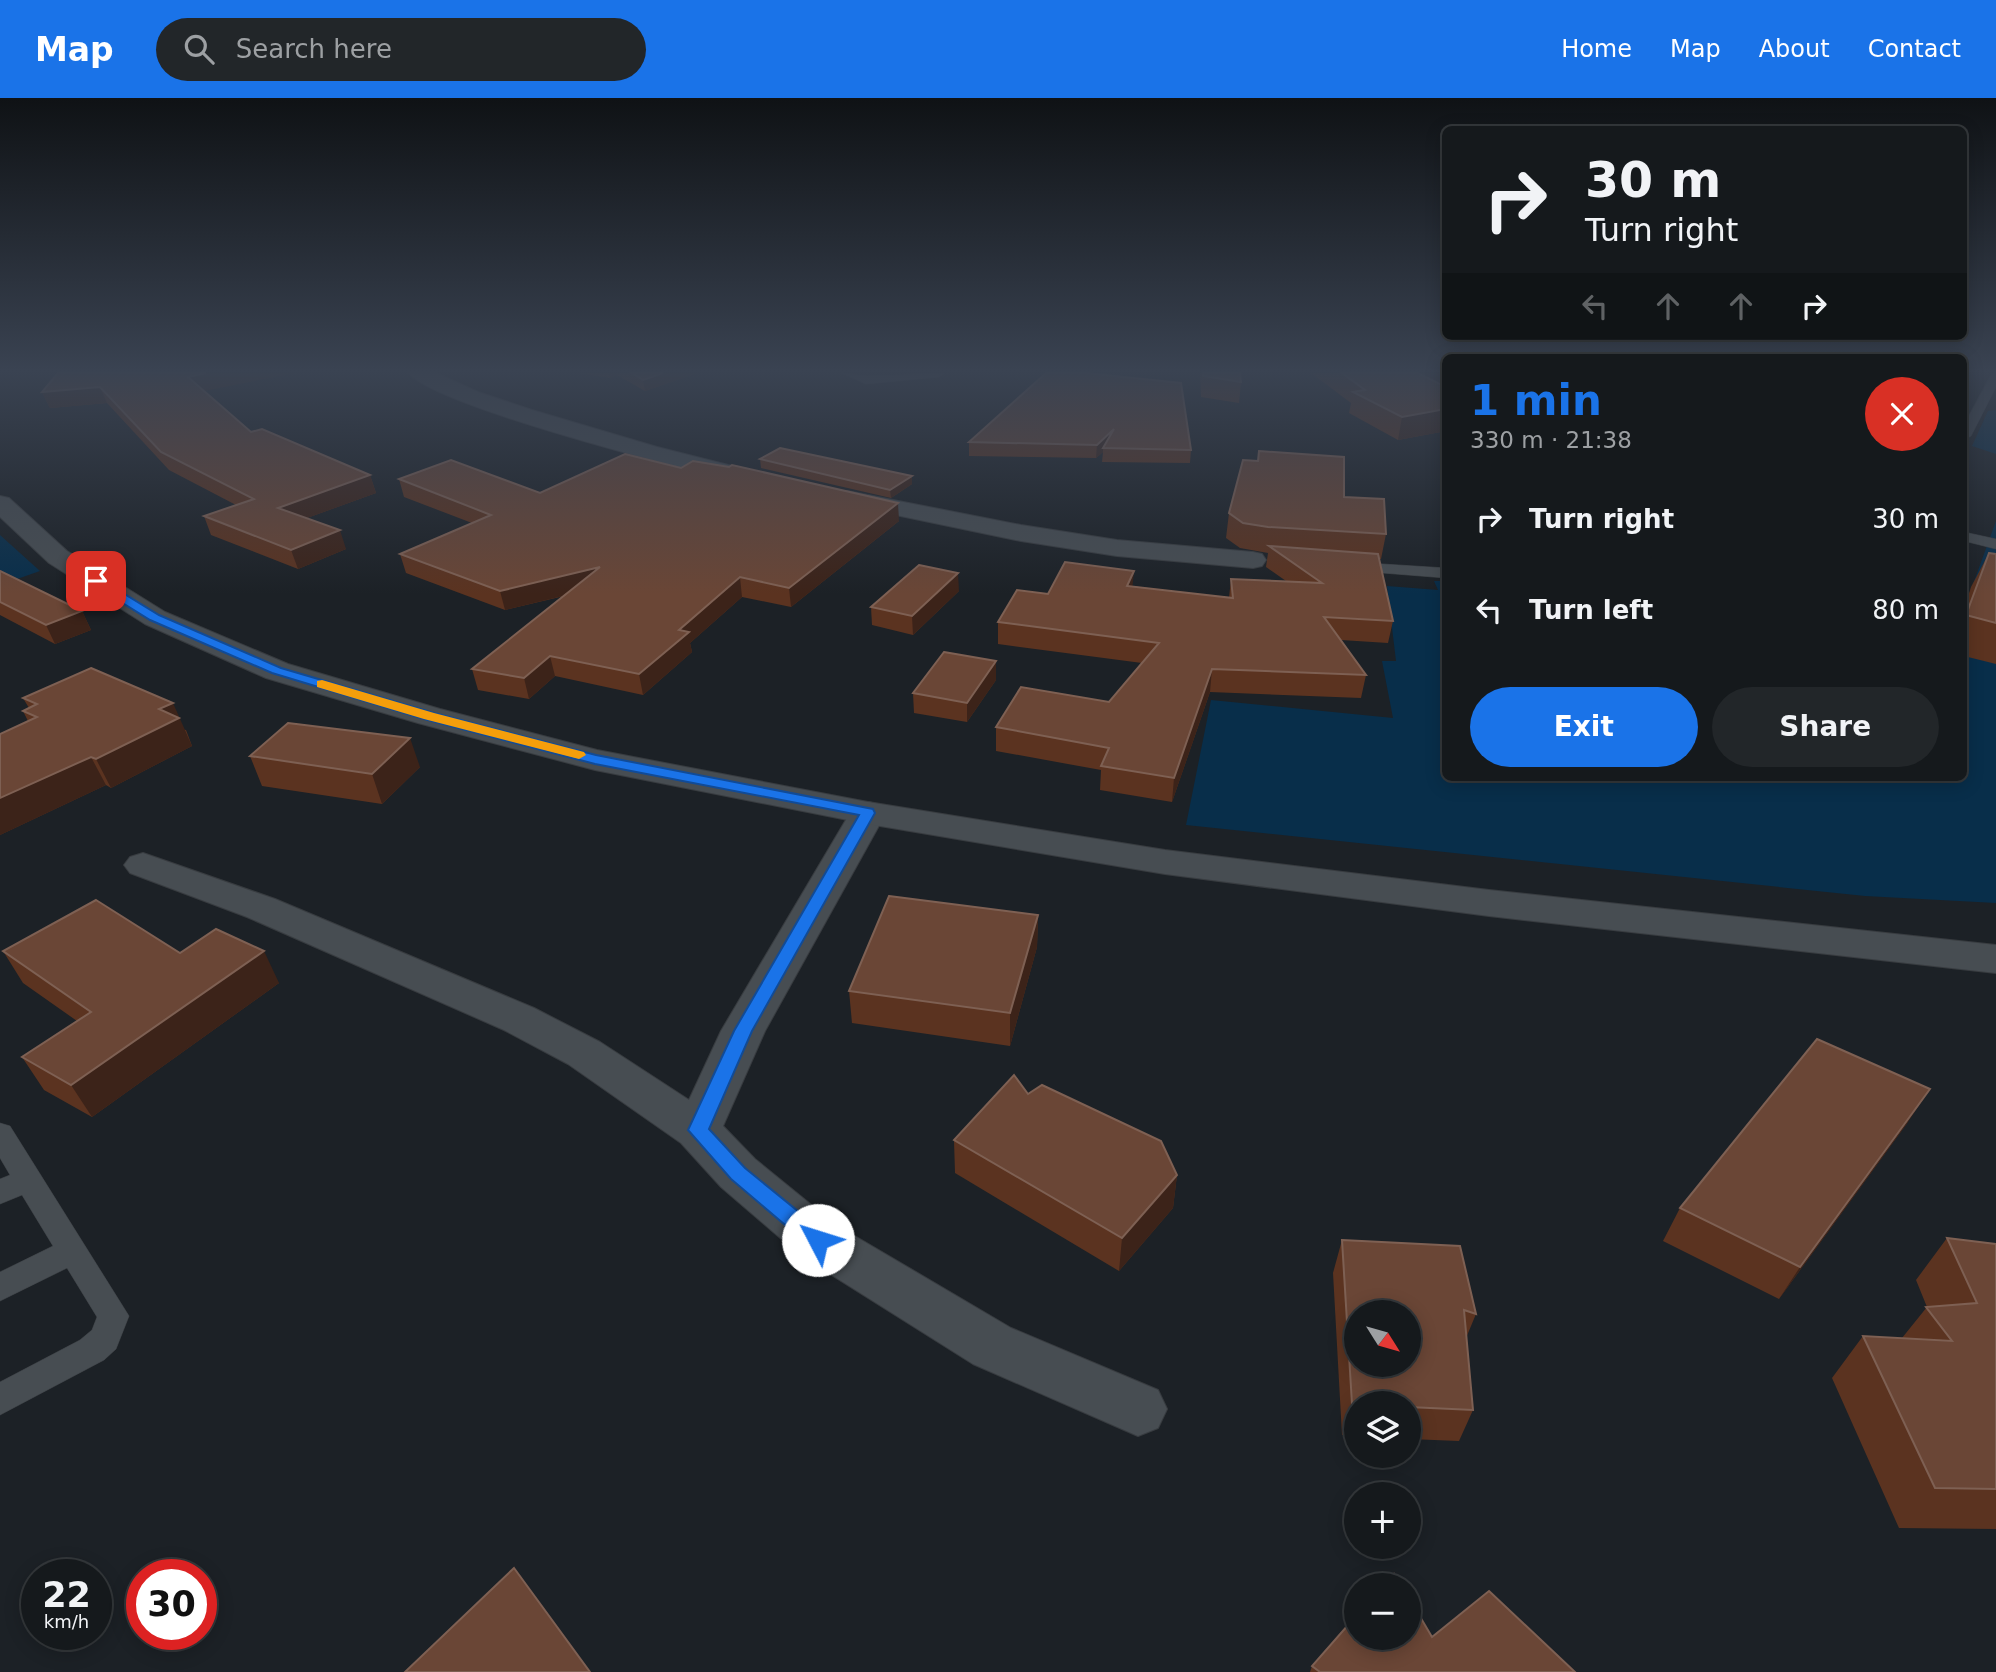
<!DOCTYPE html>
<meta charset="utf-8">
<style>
body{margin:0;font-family:"DejaVu Sans",sans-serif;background:#222629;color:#f1f3f6;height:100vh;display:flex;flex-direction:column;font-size:26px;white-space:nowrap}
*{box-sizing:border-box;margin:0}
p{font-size:23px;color:#9da0a3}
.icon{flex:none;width:38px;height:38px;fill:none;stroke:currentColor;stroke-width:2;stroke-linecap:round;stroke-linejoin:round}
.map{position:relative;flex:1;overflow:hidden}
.drawer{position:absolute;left:1442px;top:256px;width:525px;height:427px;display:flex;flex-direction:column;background:#15191c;border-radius:10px;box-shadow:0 4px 18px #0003,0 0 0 2px #34383b}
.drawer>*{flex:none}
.hud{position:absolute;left:1442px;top:28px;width:525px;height:214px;border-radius:10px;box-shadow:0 4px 18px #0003,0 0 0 2px #34383b;background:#15191c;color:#f1f3f6;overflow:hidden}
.needle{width:46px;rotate:127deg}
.tools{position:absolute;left:1344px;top:1202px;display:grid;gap:14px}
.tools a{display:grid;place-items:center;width:77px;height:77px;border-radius:50%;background:#15191c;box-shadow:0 4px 18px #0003,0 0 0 2px #34383b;font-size:35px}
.speed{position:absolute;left:21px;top:1461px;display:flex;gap:14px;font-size:35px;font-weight:700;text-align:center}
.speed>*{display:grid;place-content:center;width:91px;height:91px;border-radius:50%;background:#15191c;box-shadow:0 4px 18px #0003,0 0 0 2px #34383b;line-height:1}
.speed small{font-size:18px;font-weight:400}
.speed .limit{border:10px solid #d22;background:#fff;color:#111}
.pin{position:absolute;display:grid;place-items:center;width:60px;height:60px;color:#fff;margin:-30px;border-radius:14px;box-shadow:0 4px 10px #0006}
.me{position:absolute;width:77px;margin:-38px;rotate:310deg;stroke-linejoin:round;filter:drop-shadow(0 0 5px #0008)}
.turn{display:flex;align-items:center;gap:24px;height:147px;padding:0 28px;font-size:32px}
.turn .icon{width:91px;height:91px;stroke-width:2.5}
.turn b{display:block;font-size:49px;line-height:60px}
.lanes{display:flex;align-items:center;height:66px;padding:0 28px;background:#0003;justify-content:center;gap:35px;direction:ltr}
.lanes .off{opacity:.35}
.round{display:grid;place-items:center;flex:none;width:74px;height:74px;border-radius:37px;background:#222629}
.headline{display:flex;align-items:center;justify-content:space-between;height:119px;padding:0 28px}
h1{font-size:42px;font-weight:700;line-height:52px;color:#1a73e8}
.cta{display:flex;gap:14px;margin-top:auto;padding:14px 28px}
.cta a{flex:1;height:80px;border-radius:42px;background:#1a73e8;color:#fff;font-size:28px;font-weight:700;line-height:80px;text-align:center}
.cta a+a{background:#222629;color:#f1f3f6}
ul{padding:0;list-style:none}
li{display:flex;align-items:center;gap:21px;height:91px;padding:0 28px}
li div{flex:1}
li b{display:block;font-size:26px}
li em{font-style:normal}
header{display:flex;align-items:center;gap:42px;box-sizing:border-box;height:98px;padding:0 35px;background:#1a73e8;color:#fff}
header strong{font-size:33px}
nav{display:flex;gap:38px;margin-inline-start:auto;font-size:24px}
.search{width:490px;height:63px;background:#222629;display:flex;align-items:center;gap:18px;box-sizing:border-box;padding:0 24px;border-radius:38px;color:#9da0a3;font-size:26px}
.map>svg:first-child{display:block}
.green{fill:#082e4a}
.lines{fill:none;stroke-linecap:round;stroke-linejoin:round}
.lane-casing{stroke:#383c40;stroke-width:1}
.street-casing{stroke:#383c40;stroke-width:2}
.secondary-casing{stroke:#383c40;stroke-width:2}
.lane{fill:#474d52;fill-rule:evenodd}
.street{fill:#474d52;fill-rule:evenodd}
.secondary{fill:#474d52;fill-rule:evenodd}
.wall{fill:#5b3320}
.shaded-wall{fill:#3c2319}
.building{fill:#6a4636;stroke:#7e6053;stroke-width:2;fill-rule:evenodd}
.route{fill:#1a73e8;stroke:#114b97;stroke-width:2}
.slow{fill:#f59e0b}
</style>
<header>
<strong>Map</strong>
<div class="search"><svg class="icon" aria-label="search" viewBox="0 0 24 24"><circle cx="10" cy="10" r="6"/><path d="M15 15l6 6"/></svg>Search here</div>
<nav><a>Home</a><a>Map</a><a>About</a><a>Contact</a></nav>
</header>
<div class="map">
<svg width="1996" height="1574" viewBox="0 0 1996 1574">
<rect width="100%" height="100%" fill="#1c2126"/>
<!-- green -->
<g class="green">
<polygon points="1996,312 1996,356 1972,348 1988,313"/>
<polygon points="1996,423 1996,805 1865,798 1186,727 1211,602 1393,620 1382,563 1396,563 1387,488 1438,492 1434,483 1445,483 1446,679 1964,679 1964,511"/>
<polygon points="0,437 40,473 0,487"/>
</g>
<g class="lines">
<defs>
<g id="lane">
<polygon points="842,275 867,278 945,275 939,279 866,286"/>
<polygon points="1992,275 1996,275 1996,289 1971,338 1964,342 1964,327"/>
<polygon points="1964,434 1996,441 1996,451 1964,443"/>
<polygon points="1351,464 1446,470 1446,480 1345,472 1343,469"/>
<polygon points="0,1025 10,1028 129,1218 116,1251 104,1262 0,1317 0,1284 80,1242 92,1232 97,1219 67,1170 0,1203 0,1174 53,1148 22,1097 0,1106 0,1081 10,1077 0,1060"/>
</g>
<g id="street">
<path d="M409 275H436L478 294 532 312 657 349 748 372 752 377 748 382 740 384C687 372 435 308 409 275Z"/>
<polygon points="847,393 1021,427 1117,442 1253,454 1262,456 1266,462 1262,468 1253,470 1117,458 1021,443 838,405 835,400 838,395"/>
<polygon points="868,704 881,707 886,715 765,933 723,1028 755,1061 836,1127 1011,1230 1158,1292 1167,1311 1158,1330 1138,1338 973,1266 800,1157 721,1089 681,1045 568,966 504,932 247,819 130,775 124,767 130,759 143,755 275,801 534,910 600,944 689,1002 721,933 850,715 855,707"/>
</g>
<polygon id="secondary" points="0,398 9,400 67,453 165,514 288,566 440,611 597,652 868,704 1165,752 1489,792 1996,847 1996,875 1489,818 1165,776 868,726 595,672 418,625 266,580 145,526 49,465 0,419"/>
</defs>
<!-- lane casing -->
<use href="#lane" class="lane-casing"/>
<!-- street casing -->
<use href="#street" class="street-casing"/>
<!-- secondary casing -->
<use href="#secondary" class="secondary-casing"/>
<!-- lane -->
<use href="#lane" class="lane"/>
<!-- street -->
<use href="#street" class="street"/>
<!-- secondary -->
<use href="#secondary" class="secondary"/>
</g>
<!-- wall -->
<g class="wall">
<polygon points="58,275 205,293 251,334 370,377 376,395 307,420 346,451 298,471 211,437 204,418 236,407 169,372 107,305 50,310 42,294"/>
<polygon points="579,275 697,275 645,293 617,277 610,280"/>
<polygon points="1046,275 1191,352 1190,365 1102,364 1103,354 1096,360 969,358 969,344"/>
<polygon points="1200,275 1240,275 1241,284 1239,305 1201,299"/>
<polygon points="1311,275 1446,275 1446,333 1398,342 1349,315 1351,305"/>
<polygon points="760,361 912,378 912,386 891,400 761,370"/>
<polygon points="681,370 899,423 791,509 742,499 690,545 692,554 643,597 555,578 529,601 478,592 472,571 564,498 505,512 406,475 400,456 472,425 404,399 399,381 540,395"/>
<polygon points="1344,399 1386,436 1381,461 1379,461 1393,523 1388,545 1341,542 1366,577 1361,600 1210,594 1172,704 1100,692 1101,672 996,653 996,629 1109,604 1142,565 998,546 998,524 1048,496 1132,488 1229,500 1231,481 1286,483 1266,469 1268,455 1240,450 1226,440 1229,415"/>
<polygon points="1989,455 1996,456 1996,566 1964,558 1964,511 1971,489"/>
<polygon points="0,473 82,513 91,532 55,546 0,517"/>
<polygon points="959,493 913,537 872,527 871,509"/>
<polygon points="996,582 967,624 914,615 913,595"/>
<polygon points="23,600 186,632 192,648 111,690 106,687 0,737 0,636 28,623 23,613 29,610"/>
<polygon points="250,658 420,669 382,706 262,688"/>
<polygon points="1038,817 1037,849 1010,948 852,925 849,893"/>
<polygon points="3,853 180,855 279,885 92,1019 44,992 22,959 77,923 23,885"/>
<polygon points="1028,996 1177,1077 1173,1110 1119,1173 955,1075 954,1042"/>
<polygon points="1908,1024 1779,1201 1663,1143 1680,1110"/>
<polygon points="1947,1140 1996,1146 1996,1431 1899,1430 1832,1280 1863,1238 1902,1240 1927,1209 1916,1182"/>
<polygon points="1342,1142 1476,1216 1466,1240 1473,1312 1459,1343 1409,1341 1409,1306 1356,1306 1356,1338 1342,1337 1333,1175"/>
<polygon points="1432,1539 1575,1574 1310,1574 1312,1568"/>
</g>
<!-- shaded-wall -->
<g class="shaded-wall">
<polygon points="206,275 295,275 194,295 188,279"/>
<polygon points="609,275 616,275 617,277 610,280"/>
<polygon points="663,275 697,275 645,293 643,282"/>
<polygon points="1412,275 1446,275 1446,289"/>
<polygon points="100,289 107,305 50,310 42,294"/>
<polygon points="1446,311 1446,333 1398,342 1402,319"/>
<polygon points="1114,331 1103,350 1103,354 1096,360 1097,347"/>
<polygon points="370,377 376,395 285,428 278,410"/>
<polygon points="912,378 912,386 891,400 890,392"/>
<polygon points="898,405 899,423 791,509 789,490"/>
<polygon points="340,432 346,451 298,471 291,452"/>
<polygon points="600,469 604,488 505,512 500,493"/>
<polygon points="1134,473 1132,494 1127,488"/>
<polygon points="958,475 959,493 913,537 912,518"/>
<polygon points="740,479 742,499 690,545 692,554 643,597 639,576 679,532"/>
<polygon points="82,513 91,532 55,546 46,527"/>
<polygon points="550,558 555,578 529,601 524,580"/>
<polygon points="996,563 996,582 967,624 967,605"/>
<polygon points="1212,571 1210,594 1172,704 1174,680"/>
<polygon points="173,605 192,648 111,690 96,661 159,611"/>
<polygon points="410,640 420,669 382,706 372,676"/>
<polygon points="91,659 106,687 0,737 0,700"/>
<polygon points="1038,817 1037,849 1010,948 1010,915"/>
<polygon points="264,853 279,885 92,1019 71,987"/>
<polygon points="1930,991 1908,1024 1779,1201 1800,1169"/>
<polygon points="1177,1077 1173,1110 1119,1173 1122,1140"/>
</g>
<!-- building -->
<g class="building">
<polygon points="58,275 206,275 188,279 251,334 262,331 370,377 278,410 340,432 291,452 204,418 254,401 161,354 100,289 42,294"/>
<polygon points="632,275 663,275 643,282"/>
<polygon points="1046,275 1086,275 1181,285 1191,352 1103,350 1114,331 1097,347 969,344"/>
<polygon points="1203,275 1240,275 1241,284 1203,278"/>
<polygon points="1342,275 1418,275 1446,289 1446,311 1402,319 1353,294 1365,292"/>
<polygon points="780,350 912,378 890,392 760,361"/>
<polygon points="1259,353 1344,359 1344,399 1384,401 1386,436 1268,429 1243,425 1229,415 1243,362 1258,363"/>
<polygon points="625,356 681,370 693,363 729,369 732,367 898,405 789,490 740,479 679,532 689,534 639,576 550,558 524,580 472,571 600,469 500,493 400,456 491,417 399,381 451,362 540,395"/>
<polygon points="1269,448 1378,456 1393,523 1324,519 1366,577 1212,571 1174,680 1101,668 1109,650 996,629 1021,589 1109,604 1159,545 998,524 1017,492 1048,496 1065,464 1134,473 1127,488 1233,500 1231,481 1322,485"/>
<polygon points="1989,455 1996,456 1996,525 1966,517"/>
<polygon points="919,467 958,475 912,518 871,509"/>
<polygon points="0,473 82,513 46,527 0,504"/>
<polygon points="944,554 996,563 967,605 913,595"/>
<polygon points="91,570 173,605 159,611 179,620 96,661 91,659 0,700 0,636 37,619 23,613 37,606 23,600"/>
<polygon points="288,625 410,640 372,676 250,658"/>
<polygon points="889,798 1038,817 1010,915 849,893"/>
<polygon points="96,802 180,855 216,831 264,853 71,987 22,959 91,914 3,853"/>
<polygon points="1817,941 1930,991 1800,1169 1680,1110"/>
<polygon points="1014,977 1028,996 1042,987 1161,1043 1177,1077 1122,1140 954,1042"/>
<polygon points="1947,1140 1996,1146 1996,1391 1935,1390 1863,1238 1952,1243 1926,1209 1977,1205"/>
<path d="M1342 1142 1460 1148 1476 1216 1464 1212 1473 1312 1409 1309V1306H1352ZM1356 1214H1409V1267H1356Z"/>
<polygon points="514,1470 590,1574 405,1574"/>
<polygon points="1394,1476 1401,1488 1384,1488"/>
<polygon points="1489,1493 1575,1574 1320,1574 1312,1568 1356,1518 1356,1540 1409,1540 1409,1500 1432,1539"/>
</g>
<!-- sky -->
<linearGradient id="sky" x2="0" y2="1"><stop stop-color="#0f1215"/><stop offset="0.55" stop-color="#3a4352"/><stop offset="1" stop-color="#3a4352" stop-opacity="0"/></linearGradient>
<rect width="1996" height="496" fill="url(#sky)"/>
<!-- route -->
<polygon class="route" points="92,481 100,481 159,517 281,570 434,615 596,657 873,711 875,715 752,933 709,1031 745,1070 826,1136 829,1142 826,1149 818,1151 811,1149 731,1081 688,1032 734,933 859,717 595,666 424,621 272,575 150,522 92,486"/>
<!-- slow -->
<polygon class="slow" points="322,582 434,615 584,654 586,657 579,661 424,621 317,589 317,583"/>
</svg>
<div class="tools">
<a><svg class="needle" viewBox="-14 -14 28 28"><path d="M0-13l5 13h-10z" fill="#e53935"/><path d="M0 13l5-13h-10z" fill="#9da0a3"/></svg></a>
<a><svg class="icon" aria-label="layers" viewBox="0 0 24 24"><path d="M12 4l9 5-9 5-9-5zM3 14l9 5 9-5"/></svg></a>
<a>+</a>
<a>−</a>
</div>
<div class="speed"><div>22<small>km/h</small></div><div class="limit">30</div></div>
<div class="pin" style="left:96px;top:483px;background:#d93025"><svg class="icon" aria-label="arrive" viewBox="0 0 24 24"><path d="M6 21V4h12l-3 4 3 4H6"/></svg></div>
<svg class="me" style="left:818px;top:1142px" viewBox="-20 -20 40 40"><circle r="19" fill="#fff"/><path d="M0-13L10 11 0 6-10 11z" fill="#1a73e8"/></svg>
<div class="hud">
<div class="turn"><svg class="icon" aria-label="right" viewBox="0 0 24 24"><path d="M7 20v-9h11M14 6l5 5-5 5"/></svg><div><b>30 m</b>Turn right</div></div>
<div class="lanes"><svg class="icon off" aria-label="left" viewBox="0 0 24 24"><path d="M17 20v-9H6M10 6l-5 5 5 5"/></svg><svg class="icon off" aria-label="ahead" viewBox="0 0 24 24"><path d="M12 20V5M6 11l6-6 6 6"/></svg><svg class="icon off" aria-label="ahead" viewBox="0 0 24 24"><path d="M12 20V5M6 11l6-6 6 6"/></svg><svg class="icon" aria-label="right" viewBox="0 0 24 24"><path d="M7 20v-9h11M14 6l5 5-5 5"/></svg></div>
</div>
<section class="drawer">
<div class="headline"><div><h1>1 min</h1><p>330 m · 21:38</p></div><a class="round" style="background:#d93025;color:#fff"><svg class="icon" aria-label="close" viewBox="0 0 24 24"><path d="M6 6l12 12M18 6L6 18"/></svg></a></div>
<ul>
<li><svg class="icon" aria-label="right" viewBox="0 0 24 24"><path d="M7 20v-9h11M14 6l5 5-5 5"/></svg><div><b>Turn right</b></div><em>30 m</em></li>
<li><svg class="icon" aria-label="left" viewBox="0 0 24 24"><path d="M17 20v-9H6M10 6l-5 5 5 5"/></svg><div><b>Turn left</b></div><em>80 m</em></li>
</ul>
<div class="cta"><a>Exit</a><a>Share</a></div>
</section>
</div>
